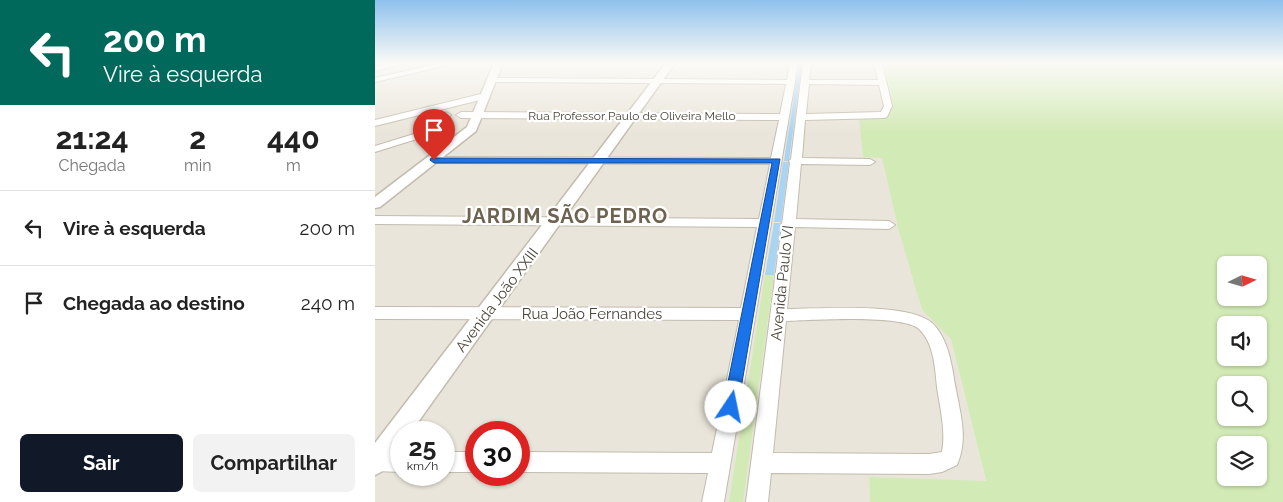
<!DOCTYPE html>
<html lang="pt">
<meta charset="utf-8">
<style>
body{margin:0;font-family:Raleway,sans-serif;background:#f2f2f2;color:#222;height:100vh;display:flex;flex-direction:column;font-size:19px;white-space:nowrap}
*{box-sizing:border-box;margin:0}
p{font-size:16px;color:#767676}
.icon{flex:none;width:28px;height:28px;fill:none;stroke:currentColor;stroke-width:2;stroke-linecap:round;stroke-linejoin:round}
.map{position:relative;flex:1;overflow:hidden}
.sheet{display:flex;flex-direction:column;background:#fff;width:375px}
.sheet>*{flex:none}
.banner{background:#00695c;color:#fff;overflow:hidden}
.needle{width:32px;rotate:85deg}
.buttons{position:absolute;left:842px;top:256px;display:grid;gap:10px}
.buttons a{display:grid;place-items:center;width:50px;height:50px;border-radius:8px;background:#fff;box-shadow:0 1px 4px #0004;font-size:25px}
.speed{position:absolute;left:15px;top:421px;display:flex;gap:10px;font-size:25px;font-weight:700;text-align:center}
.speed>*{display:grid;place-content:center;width:65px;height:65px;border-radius:50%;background:#fff;box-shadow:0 1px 4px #0004;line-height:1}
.speed small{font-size:12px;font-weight:400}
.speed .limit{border:8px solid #d22;background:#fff;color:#111}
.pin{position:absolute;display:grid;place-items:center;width:42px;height:42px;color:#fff;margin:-51px -21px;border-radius:50% 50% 50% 0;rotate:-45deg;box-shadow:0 0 5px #0007}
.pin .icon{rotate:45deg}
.me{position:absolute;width:55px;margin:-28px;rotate:11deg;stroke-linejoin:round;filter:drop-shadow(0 0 4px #0008)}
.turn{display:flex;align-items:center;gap:18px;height:105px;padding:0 20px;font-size:22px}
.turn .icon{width:65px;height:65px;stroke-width:2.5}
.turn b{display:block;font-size:35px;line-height:42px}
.eta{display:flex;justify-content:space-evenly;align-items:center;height:85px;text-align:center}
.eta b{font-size:30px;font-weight:700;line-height:35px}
.primary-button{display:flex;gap:10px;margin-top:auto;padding:10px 20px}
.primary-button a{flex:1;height:58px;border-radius:8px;background:#111827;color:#fff;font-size:20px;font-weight:700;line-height:58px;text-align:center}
.primary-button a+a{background:#f2f2f2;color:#222}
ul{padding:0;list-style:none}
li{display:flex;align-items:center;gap:15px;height:75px;padding:0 20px;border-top:1px solid #e0e0e0}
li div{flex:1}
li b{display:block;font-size:19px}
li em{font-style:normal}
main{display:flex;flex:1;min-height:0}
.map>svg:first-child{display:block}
.residential{fill:#eae5da;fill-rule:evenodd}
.green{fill:#d2eab5;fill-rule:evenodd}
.water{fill:#a9d4f2}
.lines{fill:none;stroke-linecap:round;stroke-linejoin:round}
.minor-casing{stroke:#c2bbae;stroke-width:2}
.tertiary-casing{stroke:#c2bbae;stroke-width:3}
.minor{fill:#fff;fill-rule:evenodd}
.tertiary{fill:#fff;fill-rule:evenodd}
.route{fill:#1a73e8;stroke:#114b97}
.labels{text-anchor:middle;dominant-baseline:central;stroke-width:4.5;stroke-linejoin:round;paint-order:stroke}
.far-street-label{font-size:12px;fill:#4b4439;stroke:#fff}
.street-label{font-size:15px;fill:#4b4439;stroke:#fff}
.district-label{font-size:20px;font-weight:bold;letter-spacing:1px;fill:#6e6250;stroke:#fff}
</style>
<main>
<section class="sheet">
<div class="banner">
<div class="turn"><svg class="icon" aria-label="left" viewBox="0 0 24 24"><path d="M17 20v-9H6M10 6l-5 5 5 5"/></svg><div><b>200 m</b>Vire à esquerda</div></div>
</div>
<div class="eta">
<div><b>21:24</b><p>Chegada</p></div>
<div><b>2</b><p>min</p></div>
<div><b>440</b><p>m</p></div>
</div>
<ul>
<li><svg class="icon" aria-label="left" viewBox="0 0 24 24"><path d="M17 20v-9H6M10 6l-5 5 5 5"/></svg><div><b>Vire à esquerda</b></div><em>200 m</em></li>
<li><svg class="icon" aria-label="arrive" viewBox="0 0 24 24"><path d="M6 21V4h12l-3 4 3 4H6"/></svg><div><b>Chegada ao destino</b></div><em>240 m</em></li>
</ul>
<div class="primary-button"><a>Sair</a><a>Compartilhar</a></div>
</section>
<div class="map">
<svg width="908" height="502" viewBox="0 0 908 502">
<rect width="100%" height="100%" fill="#f6f3ec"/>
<!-- residential -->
<path class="residential" d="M0 63H509L518 104 509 116 484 119 488 156 507 157 547 310 576 338 611 482 494 477 495 502H0ZM26 432H69V475H26ZM101 432H144V475H101Z"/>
<!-- green -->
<g class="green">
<path d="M509 63H908V502H495L494 477 611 481 576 339 547 310 524 231 507 158 488 157 484 119 509 116 518 104ZM851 265H884V298H851ZM851 325H884V358H851ZM851 385H884V418H851ZM851 445H884V478H851Z"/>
<polygon points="390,275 399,275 368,502 354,502"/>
</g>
<!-- water -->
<g class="water">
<polygon points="424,63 427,63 414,161 409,161"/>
<polygon points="408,162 414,162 406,222 399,222"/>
<polygon points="399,223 406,223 399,275 390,275"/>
</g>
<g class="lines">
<defs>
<g id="minor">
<polygon points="15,63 30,63 0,71 0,67"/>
<polygon points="66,63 81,63 0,82 0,78"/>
<polygon points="415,63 423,63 349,502 327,502 333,473 144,472 144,452 337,453 364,320 0,319 0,307 366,308 382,227 0,224 0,216 384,219 395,164 59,163 54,160 59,157 396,158 404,120 86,118 81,115 86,112 405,114 411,84 117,82 113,80 117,78 412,80"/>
<path d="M428 63H436L434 80H503L499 63H507L517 106 512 117 509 118 430 120 427 158 495 159 500 162 495 165 426 164 421 219 514 221 520 225 514 229 420 227 412 309C443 309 541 301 560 326 575 344 577 368 581 390 586 416 593 440 582 465L567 472 554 474 396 473 393 502H371L415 163 414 161 416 159ZM434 84 504 85 509 106 506 112 431 114ZM411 321C436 320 528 314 544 329 559 343 560 368 562 387 565 409 571 430 567 452L554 454 398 453Z"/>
<polygon points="110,93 114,96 113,98 0,126 0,120"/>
<polygon points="71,112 76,115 74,117 45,138 0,152 0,146 39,134"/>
<polygon points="0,451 26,452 26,472 0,471"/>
<rect x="69" y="452" width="32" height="20"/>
</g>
<g id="tertiary">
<polygon points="119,63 128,63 101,131 5,207 0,208 0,197 92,127"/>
<path d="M291 63H300L36 432H26C26 450 17 468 0 475V443Z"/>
</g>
</defs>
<!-- minor casing -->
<use href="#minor" class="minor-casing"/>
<!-- tertiary casing -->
<use href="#tertiary" class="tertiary-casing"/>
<!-- minor -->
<use href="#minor" class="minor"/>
<!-- tertiary -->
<use href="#tertiary" class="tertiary"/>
</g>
<!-- sky -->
<linearGradient id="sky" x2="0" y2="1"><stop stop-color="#8fc1ec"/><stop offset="0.47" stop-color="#fbfaf6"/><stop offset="1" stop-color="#fbfaf6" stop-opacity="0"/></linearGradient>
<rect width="908" height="134" fill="url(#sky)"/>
<!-- route -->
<polygon class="route" points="56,158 405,159 362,412 356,414 351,412 348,407 397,163 59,163 55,160"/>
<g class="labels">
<!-- far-street labels -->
<g class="far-street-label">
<text x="257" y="116">Rua Professor Paulo de Oliveira Mello</text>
</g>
<!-- street labels -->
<g class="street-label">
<text transform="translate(407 283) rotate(-84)">Avenida Paulo VI</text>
<text transform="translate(122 300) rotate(-53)">Avenida João XXIII</text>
<text x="217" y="314">Rua João Fernandes</text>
</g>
<!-- district labels -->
<g class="district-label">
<text x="190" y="216">JARDIM SÃO PEDRO</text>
</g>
</g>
</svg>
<div class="buttons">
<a><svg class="needle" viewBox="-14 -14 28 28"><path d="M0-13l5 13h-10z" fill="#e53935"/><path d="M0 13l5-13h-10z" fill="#767676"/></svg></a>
<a><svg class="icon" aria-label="sound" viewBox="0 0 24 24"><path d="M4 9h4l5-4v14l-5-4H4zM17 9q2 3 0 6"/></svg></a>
<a><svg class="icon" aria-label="search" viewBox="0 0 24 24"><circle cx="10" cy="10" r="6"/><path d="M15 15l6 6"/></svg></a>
<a><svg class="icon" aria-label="layers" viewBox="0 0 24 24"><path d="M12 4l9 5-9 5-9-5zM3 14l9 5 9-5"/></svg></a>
</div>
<div class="speed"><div>25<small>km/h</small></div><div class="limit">30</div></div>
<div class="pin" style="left:59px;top:160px;background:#d93025"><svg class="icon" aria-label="arrive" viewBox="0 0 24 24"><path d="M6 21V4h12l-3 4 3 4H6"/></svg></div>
<svg class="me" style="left:356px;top:407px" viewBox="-20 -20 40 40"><circle r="19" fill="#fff"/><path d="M0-13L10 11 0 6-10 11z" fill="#1a73e8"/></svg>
</div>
</main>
